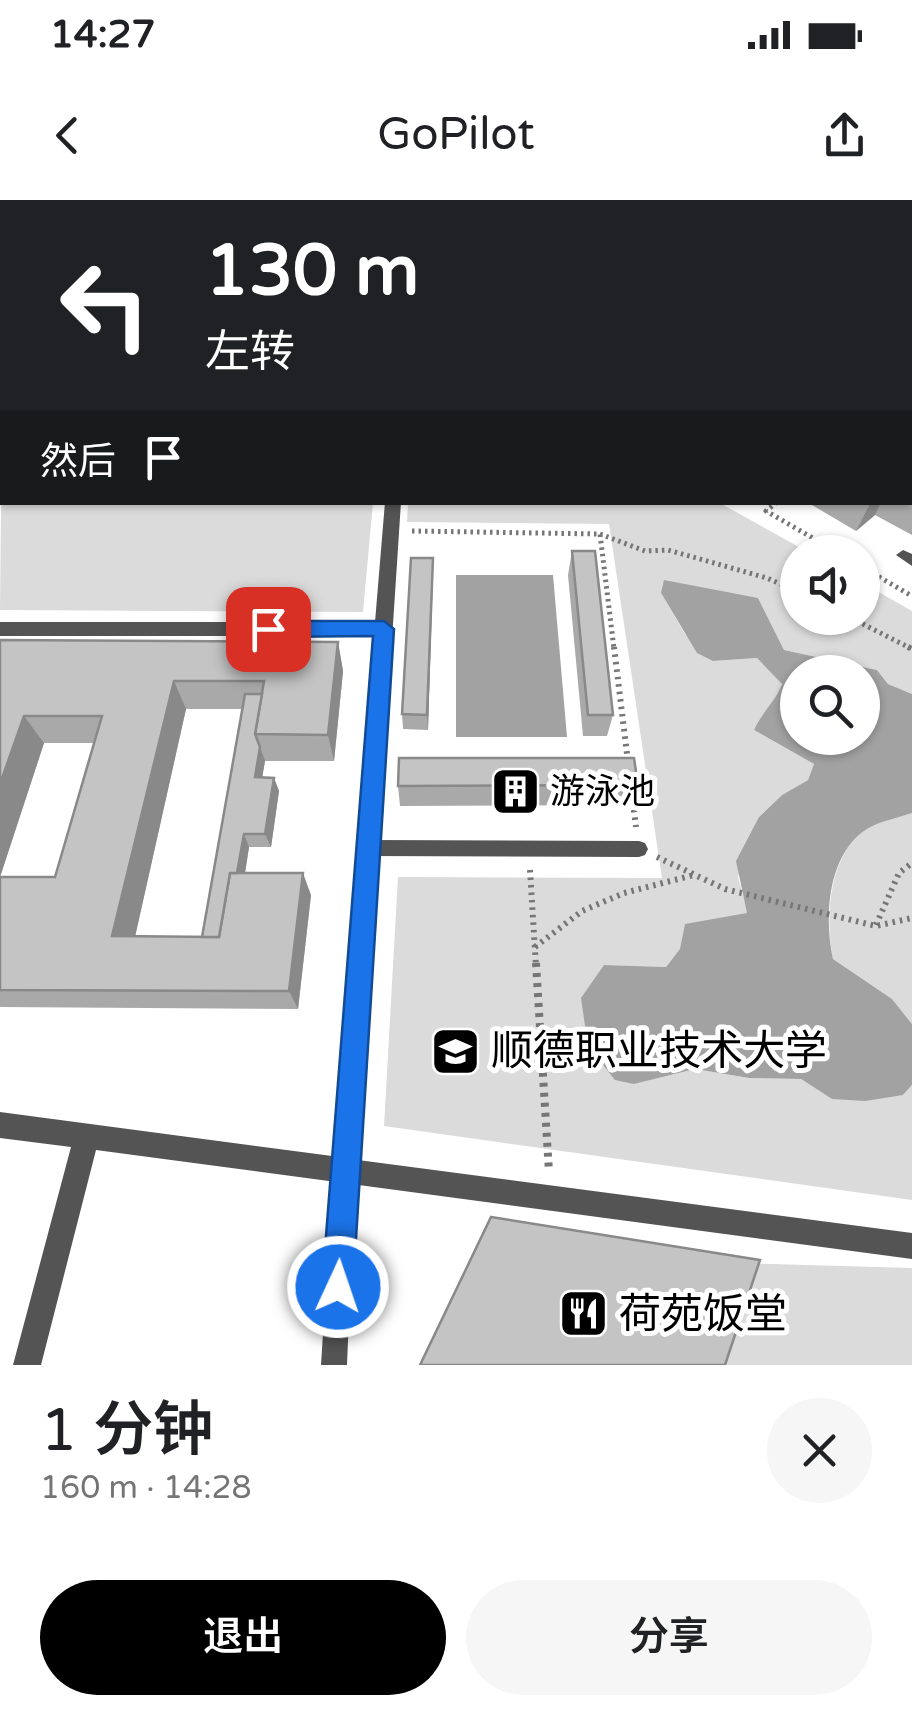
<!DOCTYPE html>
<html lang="zh">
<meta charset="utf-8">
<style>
body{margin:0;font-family:"Varela Round","Noto Sans SC",sans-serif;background:#f6f6f6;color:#202124;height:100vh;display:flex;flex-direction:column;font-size:38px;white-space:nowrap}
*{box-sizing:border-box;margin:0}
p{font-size:32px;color:#757577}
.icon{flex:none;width:55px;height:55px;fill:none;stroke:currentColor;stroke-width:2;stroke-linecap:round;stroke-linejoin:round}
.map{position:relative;height:1165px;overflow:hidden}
.details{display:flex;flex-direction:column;background:#fff;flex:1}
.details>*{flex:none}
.banner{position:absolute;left:0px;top:0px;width:912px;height:305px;box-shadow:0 2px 8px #0004;background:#202124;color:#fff;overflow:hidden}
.tools{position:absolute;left:780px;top:335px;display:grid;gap:20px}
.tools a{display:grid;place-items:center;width:100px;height:100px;border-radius:50%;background:#fff;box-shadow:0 2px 8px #0004;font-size:50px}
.pin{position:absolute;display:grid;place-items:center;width:85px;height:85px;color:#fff;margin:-42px;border-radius:20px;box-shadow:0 5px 15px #0006}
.me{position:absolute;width:110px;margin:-55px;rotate:3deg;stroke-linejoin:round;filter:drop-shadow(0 0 8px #0008)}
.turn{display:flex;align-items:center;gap:35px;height:210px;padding:0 40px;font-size:45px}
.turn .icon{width:130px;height:130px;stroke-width:2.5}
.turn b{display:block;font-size:70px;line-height:85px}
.then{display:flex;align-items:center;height:95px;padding:0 40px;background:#0003;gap:20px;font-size:38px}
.round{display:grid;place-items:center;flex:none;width:105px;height:105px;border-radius:52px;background:#f6f6f6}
.headline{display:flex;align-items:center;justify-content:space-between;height:170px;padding:0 40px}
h1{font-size:60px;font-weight:600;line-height:75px}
.cta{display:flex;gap:20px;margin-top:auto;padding:20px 40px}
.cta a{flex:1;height:115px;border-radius:60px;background:#000;color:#fff;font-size:40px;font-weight:600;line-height:115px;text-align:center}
.cta a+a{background:#f6f6f6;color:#202124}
.status{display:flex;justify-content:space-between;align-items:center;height:70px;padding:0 50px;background:#fff;direction:ltr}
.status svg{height:28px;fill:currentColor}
header{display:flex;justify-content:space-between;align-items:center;height:130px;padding:0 40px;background:#fff;font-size:45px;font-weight:600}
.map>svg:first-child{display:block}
.green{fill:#dbdbdb}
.water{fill:#a2a2a2;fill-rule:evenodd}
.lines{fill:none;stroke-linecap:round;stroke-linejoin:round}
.path-far2{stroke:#767676;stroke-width:5;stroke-dasharray:2.5 4;stroke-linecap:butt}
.path-far1{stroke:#767676;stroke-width:6;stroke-dasharray:2.5 5;stroke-linecap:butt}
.path{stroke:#767676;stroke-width:8;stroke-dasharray:4 6;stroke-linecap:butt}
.lane{fill:#545454;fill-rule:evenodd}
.street{fill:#545454;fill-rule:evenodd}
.wall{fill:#a9a9a9;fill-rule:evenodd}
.shaded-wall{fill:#898989}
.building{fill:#c4c4c4;stroke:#898989;stroke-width:2.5}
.route{fill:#1a73e8;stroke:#114b97;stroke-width:2.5}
.labels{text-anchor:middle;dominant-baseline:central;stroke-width:10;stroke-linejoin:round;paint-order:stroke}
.poi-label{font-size:35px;fill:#000;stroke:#fff;text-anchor:start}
.near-poi-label{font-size:42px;fill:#000;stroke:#fff;text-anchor:start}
</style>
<div class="status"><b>14:27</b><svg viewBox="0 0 49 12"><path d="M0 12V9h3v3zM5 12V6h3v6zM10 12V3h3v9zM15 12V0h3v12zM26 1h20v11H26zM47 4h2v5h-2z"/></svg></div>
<header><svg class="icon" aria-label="back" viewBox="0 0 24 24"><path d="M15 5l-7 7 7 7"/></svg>GoPilot<svg class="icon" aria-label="share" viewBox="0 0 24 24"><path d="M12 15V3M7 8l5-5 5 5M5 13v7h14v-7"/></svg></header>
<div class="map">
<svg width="912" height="1165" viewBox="0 0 912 1165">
<rect width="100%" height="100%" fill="#fff"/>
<!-- green -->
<g class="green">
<polygon points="2,214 2,302 373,303 363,412 0,410"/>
<path d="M408 303H720L808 352H798V418H862L863 383 912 411V494L888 484 877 470 784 450 758 398 661 393 685 434 714 461 757 458 782 483C776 502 762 512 754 530L814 564 808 580 782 595 759 617 738 677 748 713C715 721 686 740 666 767L604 765 634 884 695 869 749 878 801 879 832 899 903 895 912 885V1000L384 926 398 677 662 678 609 324 407 322Z"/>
<path d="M912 613V824L892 799 833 759C825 720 828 653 867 629 880 621 898 618 912 613Z"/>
<polygon points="740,1063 912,1068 912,1165 706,1165"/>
</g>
<!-- water -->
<g class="water">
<polygon points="456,375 553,375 567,537 456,537"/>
<path d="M664 380 758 398 784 450 877 470 888 484 912 494V613C898 618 880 621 867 629 827 654 824 719 833 759L892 799 912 824V885L903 895 865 901 832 899 801 879 749 878 695 869 634 884 615 880 588 846 581 798 604 765 666 767 680 749 685 724 747 713 736 661 759 617 782 595 808 580 814 564 754 530C762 512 775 502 782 484L757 458 713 461 697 453 661 393ZM798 472H862V538H798Z"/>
</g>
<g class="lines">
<!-- path-far2 -->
<g class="path-far2">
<polyline points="777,302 766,311 837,352"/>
<polyline points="412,331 600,334 614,449"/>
<polyline points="600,334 645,351 668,350 767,378 798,392"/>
<polyline points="862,367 912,396"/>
<polyline points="851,418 912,449"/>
</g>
<!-- path-far1 -->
<g class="path-far1">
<polyline points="614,447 628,562"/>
<polyline points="908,447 912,449"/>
<polyline points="632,595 636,627"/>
<polyline points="657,657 725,689 876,726 912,718"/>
<polyline points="530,670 536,766"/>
<polyline points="876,725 899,673 912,663"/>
<polyline points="535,747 582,711 624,693 694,675"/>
</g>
<!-- path -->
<polyline class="path" points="536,763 549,972"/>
<!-- lane -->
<g class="lane">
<polygon points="869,0 879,0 880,2 870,2"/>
<polygon points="903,350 912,354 912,366 896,355"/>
<polygon points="367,640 639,641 645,643 648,649 645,655 639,657 367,656 361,654 358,648 361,642"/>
<polygon points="344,959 352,962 355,970 347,1165 321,1165 333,970 336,962"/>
</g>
<!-- street -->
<g class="street">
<polygon points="408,0 420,0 420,2 409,2"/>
<polygon points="2,27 2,38 0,39 0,28"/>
<polygon points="385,302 401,302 358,960 912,1033 912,1059 96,950 41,1165 13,1165 71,947 0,938 0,912 332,956 374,436 0,436 0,422 375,422"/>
</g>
</g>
<!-- wall -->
<g class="wall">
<polygon points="528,0 823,0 822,2 523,2"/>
<polygon points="912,161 912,335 875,315 856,331 807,302 910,302 910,162"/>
<polygon points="572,351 613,515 607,536 583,536 568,375"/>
<polygon points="433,358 428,530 403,529 402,514"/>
<path d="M0 440 338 442 343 471 334 561H265L262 577 274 578 279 591 271 647H249L245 673 311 695 298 809 0 807ZM186 509H242L202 737 135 736ZM44 543H94L55 677H0Z"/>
<polygon points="638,585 631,605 400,606 398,586"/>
</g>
<!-- shaded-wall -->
<g class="shaded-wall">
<polygon points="596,0 622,0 621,2 591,2"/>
<polygon points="2,166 2,214 0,219 0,170"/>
<polygon points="871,302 881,302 875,315 856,331"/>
<polygon points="433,358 433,374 428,530 427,515"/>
<polygon points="338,442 343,471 334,561 328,535"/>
<polygon points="174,481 186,509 131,755 112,736"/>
<polygon points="24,516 44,543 0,677 0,584"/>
<polygon points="260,547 265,561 260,591 255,577"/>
<polygon points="274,578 279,591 271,647 265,634"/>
<polygon points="244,634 249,647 232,756 225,746"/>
<polygon points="303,673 311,695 298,809 289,791"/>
</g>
<!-- building -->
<g class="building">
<polygon points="528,0 596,0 591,2 523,2"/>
<polygon points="2,118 2,166 0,170 0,122"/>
<polygon points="912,161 912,295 910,294 910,162"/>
<polygon points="572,351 595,351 613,515 588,515"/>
<polygon points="411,358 433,358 427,515 402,514"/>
<polygon points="0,440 338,442 328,535 255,534 264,481 174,481 112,736 219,737 230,673 303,673 289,791 0,790 0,677 55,677 102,516 24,516 0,584"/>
<polygon points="245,494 262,494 255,534 260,547 255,577 274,578 265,634 244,634 237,673 230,673 219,737 202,737"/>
<polygon points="399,558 634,558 638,585 398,586"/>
<polygon points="491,1017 760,1060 725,1165 420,1165"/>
</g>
<!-- route -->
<polygon class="route" points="268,421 384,421 394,429 353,1087 349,1098 338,1102 327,1098 322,1087 373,436 268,437 258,429"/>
<!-- icons -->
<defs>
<symbol id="building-square" viewBox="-11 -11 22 22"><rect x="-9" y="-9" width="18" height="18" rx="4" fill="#000" stroke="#fff"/><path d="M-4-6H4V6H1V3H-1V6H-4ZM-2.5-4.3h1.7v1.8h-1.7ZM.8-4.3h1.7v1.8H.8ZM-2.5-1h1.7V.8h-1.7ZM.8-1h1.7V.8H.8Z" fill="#fff"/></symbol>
<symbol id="university-square" viewBox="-11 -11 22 22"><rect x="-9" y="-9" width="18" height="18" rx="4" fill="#000" stroke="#fff"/><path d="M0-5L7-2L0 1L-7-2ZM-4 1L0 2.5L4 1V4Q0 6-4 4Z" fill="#fff"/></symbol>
<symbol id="restaurant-square" viewBox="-11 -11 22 22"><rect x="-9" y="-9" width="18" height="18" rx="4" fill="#000" stroke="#fff"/><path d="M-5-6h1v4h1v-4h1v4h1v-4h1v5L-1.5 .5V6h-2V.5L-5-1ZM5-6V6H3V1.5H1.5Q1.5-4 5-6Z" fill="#fff"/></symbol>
</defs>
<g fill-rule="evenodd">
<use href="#building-square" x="488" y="564" width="55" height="55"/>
<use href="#university-square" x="428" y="824" width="55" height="55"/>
<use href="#restaurant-square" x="556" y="1086" width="55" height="55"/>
</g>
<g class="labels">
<!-- poi labels -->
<g class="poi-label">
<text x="550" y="592">游泳池</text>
</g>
<!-- near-poi labels -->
<g class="near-poi-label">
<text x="491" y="851">顺德职业技术大学</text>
<text x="619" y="1114">荷苑饭堂</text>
</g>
</g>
</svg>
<div class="tools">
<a><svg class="icon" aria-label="sound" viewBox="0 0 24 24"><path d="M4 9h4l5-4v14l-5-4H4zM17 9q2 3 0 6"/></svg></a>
<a><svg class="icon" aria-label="search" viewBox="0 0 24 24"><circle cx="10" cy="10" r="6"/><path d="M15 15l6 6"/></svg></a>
</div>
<div class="pin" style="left:268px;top:429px;background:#d93025"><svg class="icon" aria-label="arrive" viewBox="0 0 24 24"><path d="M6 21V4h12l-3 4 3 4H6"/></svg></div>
<svg class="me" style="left:338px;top:1087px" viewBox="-20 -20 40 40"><circle r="17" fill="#1a73e8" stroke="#fff" stroke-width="3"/><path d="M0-11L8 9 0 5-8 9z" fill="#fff"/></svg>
<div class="banner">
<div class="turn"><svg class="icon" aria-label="left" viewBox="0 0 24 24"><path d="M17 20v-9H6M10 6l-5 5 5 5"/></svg><div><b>130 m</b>左转</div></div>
<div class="then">然后<svg class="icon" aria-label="arrive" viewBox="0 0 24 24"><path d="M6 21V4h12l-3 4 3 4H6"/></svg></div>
</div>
</div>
<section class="details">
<div class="headline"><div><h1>1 分钟</h1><p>160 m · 14:28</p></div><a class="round"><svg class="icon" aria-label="close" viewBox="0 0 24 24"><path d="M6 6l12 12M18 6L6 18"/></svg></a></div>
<div class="cta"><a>退出</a><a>分享</a></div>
</section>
